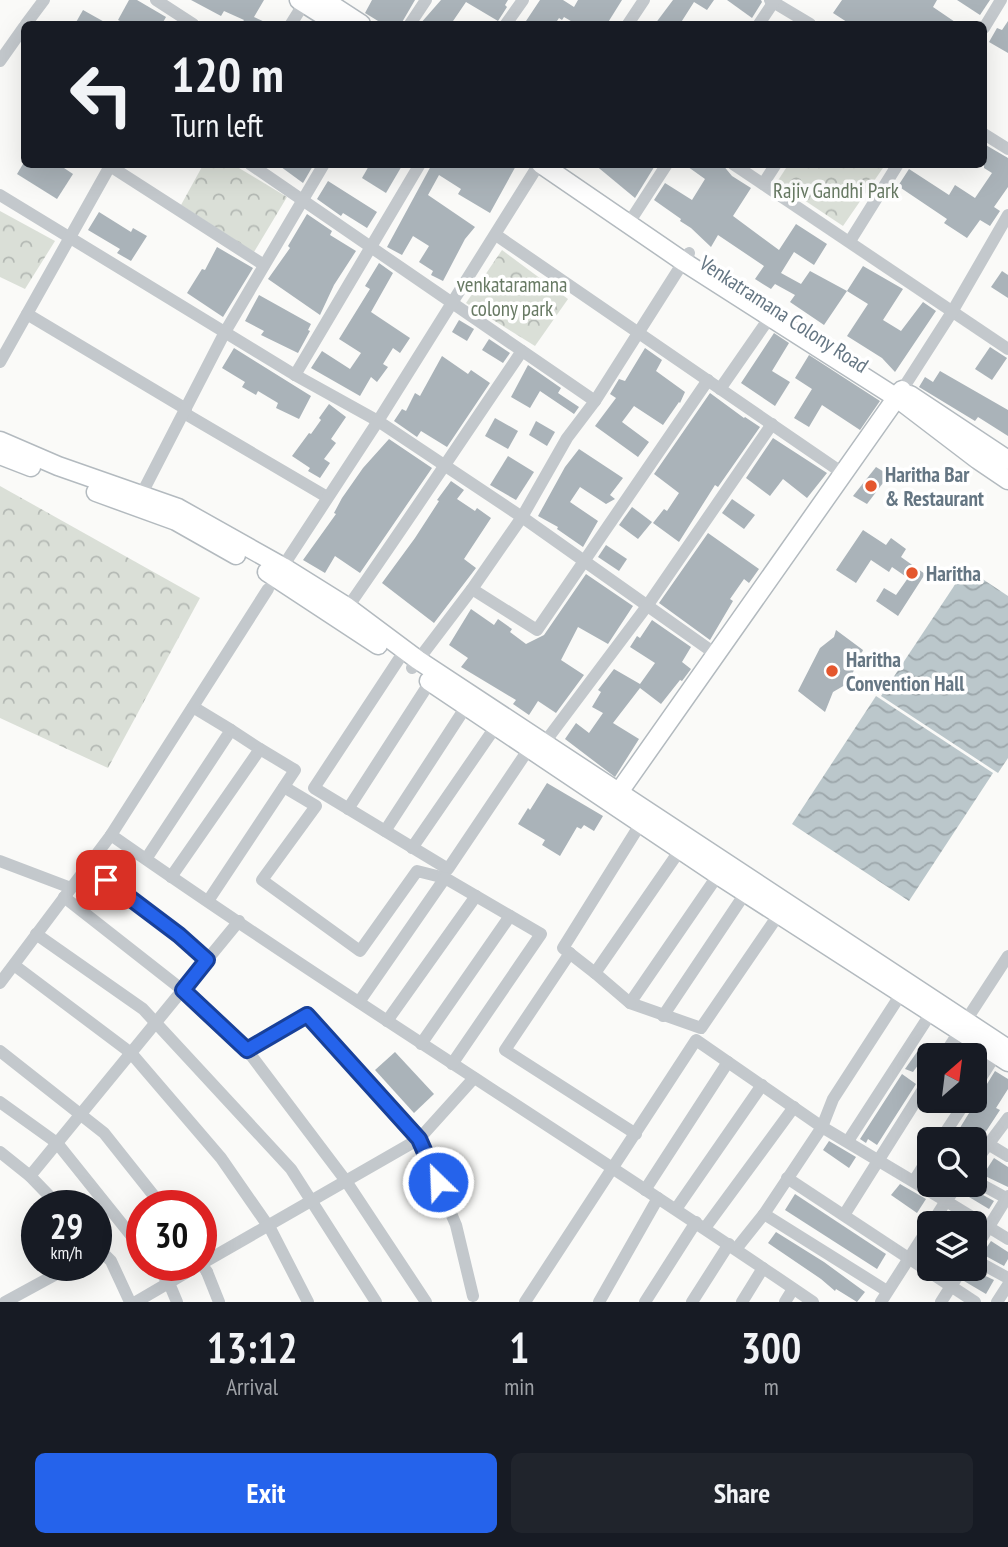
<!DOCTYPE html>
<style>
body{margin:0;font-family:"PT Sans Narrow",sans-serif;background:#20242c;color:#f1f3f6;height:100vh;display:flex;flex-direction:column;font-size:26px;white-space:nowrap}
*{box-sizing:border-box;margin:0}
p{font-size:23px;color:#9ea1a6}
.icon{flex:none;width:38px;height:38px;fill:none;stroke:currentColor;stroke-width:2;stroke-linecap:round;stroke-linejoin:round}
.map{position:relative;height:1302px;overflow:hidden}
.side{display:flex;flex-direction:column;background:#171b24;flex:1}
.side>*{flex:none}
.banner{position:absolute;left:21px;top:21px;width:966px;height:147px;border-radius:10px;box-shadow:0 7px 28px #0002;background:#171b24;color:#f1f3f6;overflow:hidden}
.needle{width:46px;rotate:28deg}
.buttons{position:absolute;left:917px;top:1043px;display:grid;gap:14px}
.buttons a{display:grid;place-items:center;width:70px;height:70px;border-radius:10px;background:#171b24;box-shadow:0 7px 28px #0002;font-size:35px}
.speed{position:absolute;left:21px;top:1190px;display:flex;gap:14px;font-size:35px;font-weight:700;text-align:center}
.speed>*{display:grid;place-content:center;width:91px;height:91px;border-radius:50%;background:#171b24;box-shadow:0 7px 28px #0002;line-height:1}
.speed small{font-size:18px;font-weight:400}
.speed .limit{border:10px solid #d22;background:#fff;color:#111}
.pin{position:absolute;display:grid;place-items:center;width:60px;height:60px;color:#fff;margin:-30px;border-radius:14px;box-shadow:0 4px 10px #0006}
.me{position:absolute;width:77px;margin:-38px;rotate:336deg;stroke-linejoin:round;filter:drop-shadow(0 0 5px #0008)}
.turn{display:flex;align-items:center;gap:24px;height:147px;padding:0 35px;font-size:32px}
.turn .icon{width:91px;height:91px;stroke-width:2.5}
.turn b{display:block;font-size:49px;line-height:60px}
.eta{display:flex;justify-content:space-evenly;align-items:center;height:119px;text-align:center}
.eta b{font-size:42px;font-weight:700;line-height:49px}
.primary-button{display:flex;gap:14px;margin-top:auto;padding:14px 35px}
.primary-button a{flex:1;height:80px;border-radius:10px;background:#2563eb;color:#fff;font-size:28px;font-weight:700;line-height:80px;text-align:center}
.primary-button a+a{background:#20242c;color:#f1f3f6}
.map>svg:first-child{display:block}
.forest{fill:url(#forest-crowns)}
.water{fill:url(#water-waves)}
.building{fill:#aab3b9}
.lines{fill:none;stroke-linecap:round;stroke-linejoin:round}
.secondary-casing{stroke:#b3babf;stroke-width:21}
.street{stroke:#c3c8cc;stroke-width:12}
.secondary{stroke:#fff;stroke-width:18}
.street-bridge{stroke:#c3c8cc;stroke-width:12}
.route-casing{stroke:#184099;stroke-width:18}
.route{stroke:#2563eb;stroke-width:12}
.poi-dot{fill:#e4572e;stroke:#fff;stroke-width:2.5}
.labels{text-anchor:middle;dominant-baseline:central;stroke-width:7;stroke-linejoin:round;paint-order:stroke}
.park-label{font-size:21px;fill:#687a64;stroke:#fff}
.street-label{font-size:21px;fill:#657683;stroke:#fff}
.poi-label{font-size:21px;font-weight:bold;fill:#657683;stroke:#fff;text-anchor:start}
</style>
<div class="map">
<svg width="1008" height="1302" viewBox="0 0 1008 1302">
<defs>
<pattern id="forest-crowns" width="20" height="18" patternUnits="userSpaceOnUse" patternTransform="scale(1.75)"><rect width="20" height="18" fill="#dadfd7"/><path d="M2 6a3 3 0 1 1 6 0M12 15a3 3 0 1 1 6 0" fill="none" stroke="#b4b9b4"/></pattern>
<pattern id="water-waves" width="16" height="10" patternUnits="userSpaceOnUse" patternTransform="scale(1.75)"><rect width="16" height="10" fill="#bbc7cb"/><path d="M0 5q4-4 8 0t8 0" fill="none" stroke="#9ca6aa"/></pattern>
</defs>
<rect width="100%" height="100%" fill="#fafaf8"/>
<!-- forest -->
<g class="forest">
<polygon points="203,165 234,165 287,197 254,252 181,205"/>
<polygon points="788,165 788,164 885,165 843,226 777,182"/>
<polygon points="0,211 55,241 25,289 0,277"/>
<polygon points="502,250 568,299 535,346 466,303"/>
<polygon points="0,486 200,598 108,768 0,718"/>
</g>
<!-- water -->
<g class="water">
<polygon points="966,568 1008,596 1008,758 998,773 881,696"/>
<polygon points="876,696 993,773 909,901 792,824"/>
</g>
<!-- building -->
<g class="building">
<polygon points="129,0 137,0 166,17 162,24 126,24 118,20"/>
<polygon points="191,0 264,0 254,17 269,24 241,24 244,20 224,11 221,16"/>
<polygon points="372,0 415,0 401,24 383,24 365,13"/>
<polygon points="441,0 508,0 505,5 507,7 498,21 466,2 451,24 420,24"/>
<polygon points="540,0 563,0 574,7 578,0 622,0 607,24 576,24 564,17 562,20 559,18 555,24 524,24"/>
<polygon points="673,0 714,0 707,10 694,2 680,24 655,24"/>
<polygon points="727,0 761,0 762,2 752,18"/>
<polygon points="842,0 937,0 933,7 958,24 850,24 833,13"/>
<polygon points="957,0 990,0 980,15"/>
<polygon points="83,10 108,24 75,24"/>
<polygon points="1008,21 1008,53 989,42 997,28 1002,30"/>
<polygon points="984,144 1008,158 1008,187 994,207 1000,211 990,226 980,220 967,238 944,223 947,219 898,186 909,169 949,195 955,185 975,198 992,173 984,168"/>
<polygon points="23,164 58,164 73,174 57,199 17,174"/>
<polygon points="277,164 314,164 303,183"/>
<polygon points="370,164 403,164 386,193 362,178"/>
<polygon points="432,164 517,164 490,213 458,194 461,189 439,175 428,195 475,227 465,239 443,281 431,275 433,271 419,262 429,246 413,236 402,255 387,247"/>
<polygon points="594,164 656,164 635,198"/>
<polygon points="684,164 722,164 732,176 751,188 733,216 779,250 796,224 827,244 814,265 794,252 781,273 801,284 810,271 847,291 824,325 790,302 795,295 775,284 771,289 755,279 764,266 718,235 711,247 691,228 680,221 681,219 654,200 665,183 692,200 705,179"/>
<polygon points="328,181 377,212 367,228 343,213 341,216 317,199"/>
<polygon points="99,212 131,232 133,228 147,236 131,261 117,253 120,249 88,230"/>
<polygon points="307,214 332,231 330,235 356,251 334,285 320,315 268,279 290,248 288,246"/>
<polygon points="217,247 253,268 223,317 187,293 202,269 205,270"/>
<polygon points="379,263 393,273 371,312 410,338 400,353 393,348 383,364 388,367 377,382 371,377 360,396 311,368 322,351 350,369 361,353 339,339 370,289 365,286"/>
<polygon points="863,266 903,289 883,320 901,331 923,302 936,311 895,372 882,358 847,336 868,304 847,291"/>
<polygon points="1002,271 1008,275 1008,298 991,287"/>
<polygon points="259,295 311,324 308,330 310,331 298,353 261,335 264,331 245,321"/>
<polygon points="459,320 474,329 467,341 452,332"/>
<polygon points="774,333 789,343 772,371 790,382 775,406 741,383"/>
<polygon points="489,339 510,353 503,363 482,350"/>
<polygon points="990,347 1007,358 992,380 975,369"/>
<polygon points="234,348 311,396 299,419 276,408 278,403 258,391 256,395 242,387 245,382 222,368"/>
<polygon points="645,348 662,360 656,371 685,392 680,403 679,402 663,425 634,406 622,422 649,442 638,457 595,426 616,398 610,394 619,379 625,381"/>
<polygon points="809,355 880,401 860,430 822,405 809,427 794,418 812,389 795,378"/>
<polygon points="442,356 468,374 471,370 490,383 447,447 421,431 417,437 394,421 402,409 406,411 415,393 420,396"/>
<polygon points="528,365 561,388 558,393 579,407 574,414 540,391 530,408 511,397"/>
<polygon points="940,371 1008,410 1008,436 978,417 975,421 919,387 925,377 933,382"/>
<polygon points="710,393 744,418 745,417 760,427 718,487 715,485 679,542 653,523 664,509 667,511 679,493 654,474"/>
<polygon points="329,404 346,417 331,439 336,443 324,459 330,463 320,478 308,471 310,468 292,456 309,433 311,434 321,420 319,418"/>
<polygon points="495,418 518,431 508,449 485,436"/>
<polygon points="536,421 555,432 547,446 529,435"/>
<polygon points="773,438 827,473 807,498 783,479 770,496 746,478"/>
<polygon points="389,439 432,468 360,573 335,556 325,573 303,560 336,514 334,513 342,498 363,468"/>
<polygon points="579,449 623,478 610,495 615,499 606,504 580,487 570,502 598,521 583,547 557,529 558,527 538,516 565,467"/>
<polygon points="508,456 534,472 516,500 490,485"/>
<polygon points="876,467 889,475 867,504 853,496"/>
<polygon points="451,481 464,490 457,499 475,511 477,508 491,518 464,559 476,568 434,623 382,583 415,538 439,501 437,500"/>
<polygon points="732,499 755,515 744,529 722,513"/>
<polygon points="632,507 652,522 638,539 619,525"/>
<polygon points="863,530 886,545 891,538 906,549 901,557 925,574 898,616 876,601 884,588 896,595 908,578 892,567 889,572 871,560 856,583 836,570"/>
<polygon points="708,533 759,569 749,583 744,579 730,599 733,601 710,640 659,603"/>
<polygon points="606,545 627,559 619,571 598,557"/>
<polygon points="586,574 633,606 608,644 578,627 561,660 584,675 556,713 538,701 529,715 513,704 516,700 461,667 468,658 449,645 471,609 494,625 498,619 512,629 510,632 526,644 544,635"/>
<polygon points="652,620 691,647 682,662 691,669 682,681 680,680 661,704 640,688 613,723 639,739 615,777 565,739 576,723 589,733 603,713 592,707 601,692 598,690 614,669 640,684 655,663 630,647 637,636 640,638"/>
<polygon points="836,630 863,650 850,679 845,685 833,692 825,712 798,691 820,648 834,637"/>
<polygon points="547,783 603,816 594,831 584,825 581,829 577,827 560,856 542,845 545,840 518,824 528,808 530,810"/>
<polygon points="395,1052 434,1094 414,1113 375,1070"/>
<polygon points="917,1052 924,1057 913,1072 905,1069"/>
<polygon points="995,1071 1008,1079 1008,1089 996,1108 1000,1110 981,1139 953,1139"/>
<polygon points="902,1074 916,1084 877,1145 868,1139 866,1143 860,1139"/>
<polygon points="829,1141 856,1157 849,1168 823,1150"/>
<polygon points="994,1158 1008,1167 1008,1187 983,1175"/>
<polygon points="900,1184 926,1199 917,1213 891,1195"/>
<polygon points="974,1190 994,1201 989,1209 969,1197"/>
<polygon points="795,1194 886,1254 877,1269 785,1210"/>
<polygon points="776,1232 824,1262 865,1292 857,1302 836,1289 835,1291 821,1279 768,1243"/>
<polygon points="991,1241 1008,1252 1008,1259 1004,1266 982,1254"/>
<polygon points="971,1269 994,1280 986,1294 964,1281"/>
</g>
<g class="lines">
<defs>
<g id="secondary">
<polyline points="299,0 337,24"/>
<polyline points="324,0 361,24"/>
<polyline points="541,164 684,262 897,398 977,459 1008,480"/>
<polyline points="910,395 1008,460"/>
<polyline points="0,441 58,466 178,508 283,567 347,607 418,660 1008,1049"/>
<polyline points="0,455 31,467"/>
<polyline points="96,492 176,521 236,555"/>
<polyline points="267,572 378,645"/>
<polyline points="429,681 718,875 1008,1062"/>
<polyline points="614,799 902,390"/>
</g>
</defs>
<!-- secondary casing -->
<use href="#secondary" class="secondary-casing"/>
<!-- street -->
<g class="street">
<polyline points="156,0 193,24"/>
<polyline points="770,0 810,24"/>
<polyline points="26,24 44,0"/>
<polyline points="291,24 306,0"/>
<polyline points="410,24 426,0"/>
<polyline points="506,24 523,0"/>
<polyline points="628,24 644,0"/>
<polyline points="759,24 775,0"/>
<polyline points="984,28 1001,0"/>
<polyline points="0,61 24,27"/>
<polyline points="984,134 1008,149"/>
<polyline points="250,164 595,401"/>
<polyline points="733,164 1008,349"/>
<polyline points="763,184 776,164"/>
<polyline points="0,195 295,375 378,421 522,517 717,655"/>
<polyline points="634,215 667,164"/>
<polyline points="496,235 844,474"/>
<polyline points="850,241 898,164"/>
<polyline points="27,314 186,409"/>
<polyline points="0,362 110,166 264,265"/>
<polyline points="295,375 420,164"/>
<polyline points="720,389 770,317"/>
<polyline points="902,390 952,312 1008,215"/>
<polyline points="184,413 327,497"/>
<polyline points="138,501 225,332 324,164"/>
<polyline points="278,574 378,421 539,164"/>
<polyline points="472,589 537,630 708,380"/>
<path d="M343 614C404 527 462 439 522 351"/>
<polyline points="399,659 314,788 448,869 530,747"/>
<polyline points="412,668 472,589 522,517 567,438 595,401 689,253"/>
<polyline points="545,742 647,606 772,424"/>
<polyline points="284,787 316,806 262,880 360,951 417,871 445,878"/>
<polyline points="348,809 430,682"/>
<polyline points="385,831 469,702"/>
<path d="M111 835C341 996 581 1143 813 1302"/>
<polyline points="412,848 496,726"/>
<polyline points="146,859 231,730 193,707"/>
<polyline points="0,861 71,888"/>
<polyline points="88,866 179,935 207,960"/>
<polyline points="718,875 630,1003 701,1028 779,914"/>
<polyline points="171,877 260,749 231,730"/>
<polyline points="64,897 194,999 247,1050 346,1181 426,1302"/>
<polyline points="208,901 295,770 260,749"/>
<polyline points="36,934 143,1009 291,1169 376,1302"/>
<polyline points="570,953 505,1050 636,1134"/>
<polyline points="14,965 131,1053 221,1158 271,1230 308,1302"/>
<polyline points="595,973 563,948 641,823"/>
<polyline points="0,983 111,835 268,589"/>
<polyline points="359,1002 445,878 541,934 452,1064"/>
<polyline points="630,1003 595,973 680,850"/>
<polyline points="663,1016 746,892"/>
<polyline points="387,1021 476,896"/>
<polyline points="965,1022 1008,956"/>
<polyline points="421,1044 510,916"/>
<polyline points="247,1050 307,1015 419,1139 456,1225 473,1296"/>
<polyline points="0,1051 104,1133 162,1206"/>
<polyline points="944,1055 959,1032"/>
<polyline points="975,1087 996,1054"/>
<polyline points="0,1102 57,1143 142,1249"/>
<polyline points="941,1139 966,1101"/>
<polyline points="848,1141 931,1013"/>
<polyline points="988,1144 1008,1156"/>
<polyline points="0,1152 30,1176 59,1206"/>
<polyline points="975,1162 1008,1118"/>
<polyline points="30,1176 239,921"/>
<polyline points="787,1178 975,1302"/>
<polyline points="914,1181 929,1157"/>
<polyline points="975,1181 1008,1199"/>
<polyline points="645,1190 728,1062"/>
<polyline points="676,1209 762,1085"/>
<polyline points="764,1214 887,1291"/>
<polyline points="844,1215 929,1080"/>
<polyline points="932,1223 946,1201 1008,1239"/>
<polyline points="705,1228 794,1107"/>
<polyline points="96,1246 111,1261 130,1302"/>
<polyline points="736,1249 764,1214 822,1127 946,1201 958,1185"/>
<polyline points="975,1249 1008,1196"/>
<polyline points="975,1260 1008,1278"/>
<polyline points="201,1264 419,1139 474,1078"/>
<polyline points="155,1265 169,1283 177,1302"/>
<polyline points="207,1272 219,1302"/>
<polyline points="5,1302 73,1265"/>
<polyline points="136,1302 199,1265"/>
<polyline points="525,1302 696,1040 822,1127 833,1099 901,994"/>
<polyline points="599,1302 658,1198"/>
<polyline points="645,1302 696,1222"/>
<polyline points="692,1302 729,1244"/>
<polyline points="742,1302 763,1268"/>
<polyline points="785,1302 793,1289"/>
<polyline points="881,1302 929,1227"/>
<polyline points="941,1302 962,1269"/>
<polyline points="997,1302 1008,1285"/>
</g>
<!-- secondary -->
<use href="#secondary" class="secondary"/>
<!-- street-bridge -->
<polyline class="street-bridge" points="201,1263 207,1272"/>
</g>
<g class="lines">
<defs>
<polyline id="route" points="106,880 179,935 207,960 183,990 247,1050 307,1015 419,1139 438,1182"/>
</defs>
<!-- route casing -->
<use href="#route" class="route-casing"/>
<!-- route -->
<use href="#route" class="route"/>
</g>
<!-- markers -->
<g class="poi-dot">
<circle cx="871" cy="486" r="7"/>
<circle cx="912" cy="573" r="7"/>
<circle cx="832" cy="671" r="7"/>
</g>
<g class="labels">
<!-- park labels -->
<g class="park-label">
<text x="836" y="190">Rajiv Gandhi Park</text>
<text x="512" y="284">venkataramana<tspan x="512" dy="24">colony park</tspan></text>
</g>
<!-- street labels -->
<g class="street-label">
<text transform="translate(784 314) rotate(33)">Venkatramana Colony Road</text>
</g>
<!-- poi labels -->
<g class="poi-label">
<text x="885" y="474">Haritha Bar<tspan x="885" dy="24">&amp; Restaurant</tspan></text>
<text x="926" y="573">Haritha</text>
<text x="846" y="659">Haritha<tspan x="846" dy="24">Convention Hall</tspan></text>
</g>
</g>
</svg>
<div class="buttons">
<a><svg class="needle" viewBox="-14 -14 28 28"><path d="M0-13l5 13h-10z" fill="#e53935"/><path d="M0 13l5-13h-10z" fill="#9ea1a6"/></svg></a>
<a><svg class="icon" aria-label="search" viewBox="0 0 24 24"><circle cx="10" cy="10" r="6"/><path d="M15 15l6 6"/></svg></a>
<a><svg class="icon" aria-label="layers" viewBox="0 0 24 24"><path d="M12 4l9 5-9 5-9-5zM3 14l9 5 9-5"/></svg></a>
</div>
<div class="speed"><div>29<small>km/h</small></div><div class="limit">30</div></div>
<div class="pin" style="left:106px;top:880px;background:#d93025"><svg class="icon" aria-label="arrive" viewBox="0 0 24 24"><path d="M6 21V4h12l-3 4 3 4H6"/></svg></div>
<svg class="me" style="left:438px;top:1182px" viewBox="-20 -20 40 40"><circle r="17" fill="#2563eb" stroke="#fff" stroke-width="3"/><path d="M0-11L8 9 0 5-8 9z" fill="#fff"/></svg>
<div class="banner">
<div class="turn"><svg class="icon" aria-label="left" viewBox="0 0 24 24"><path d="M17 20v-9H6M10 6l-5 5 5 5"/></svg><div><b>120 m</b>Turn left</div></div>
</div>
</div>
<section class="side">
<div class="eta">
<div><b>13:12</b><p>Arrival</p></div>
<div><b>1</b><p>min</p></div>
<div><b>300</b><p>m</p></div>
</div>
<div class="primary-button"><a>Exit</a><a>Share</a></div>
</section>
